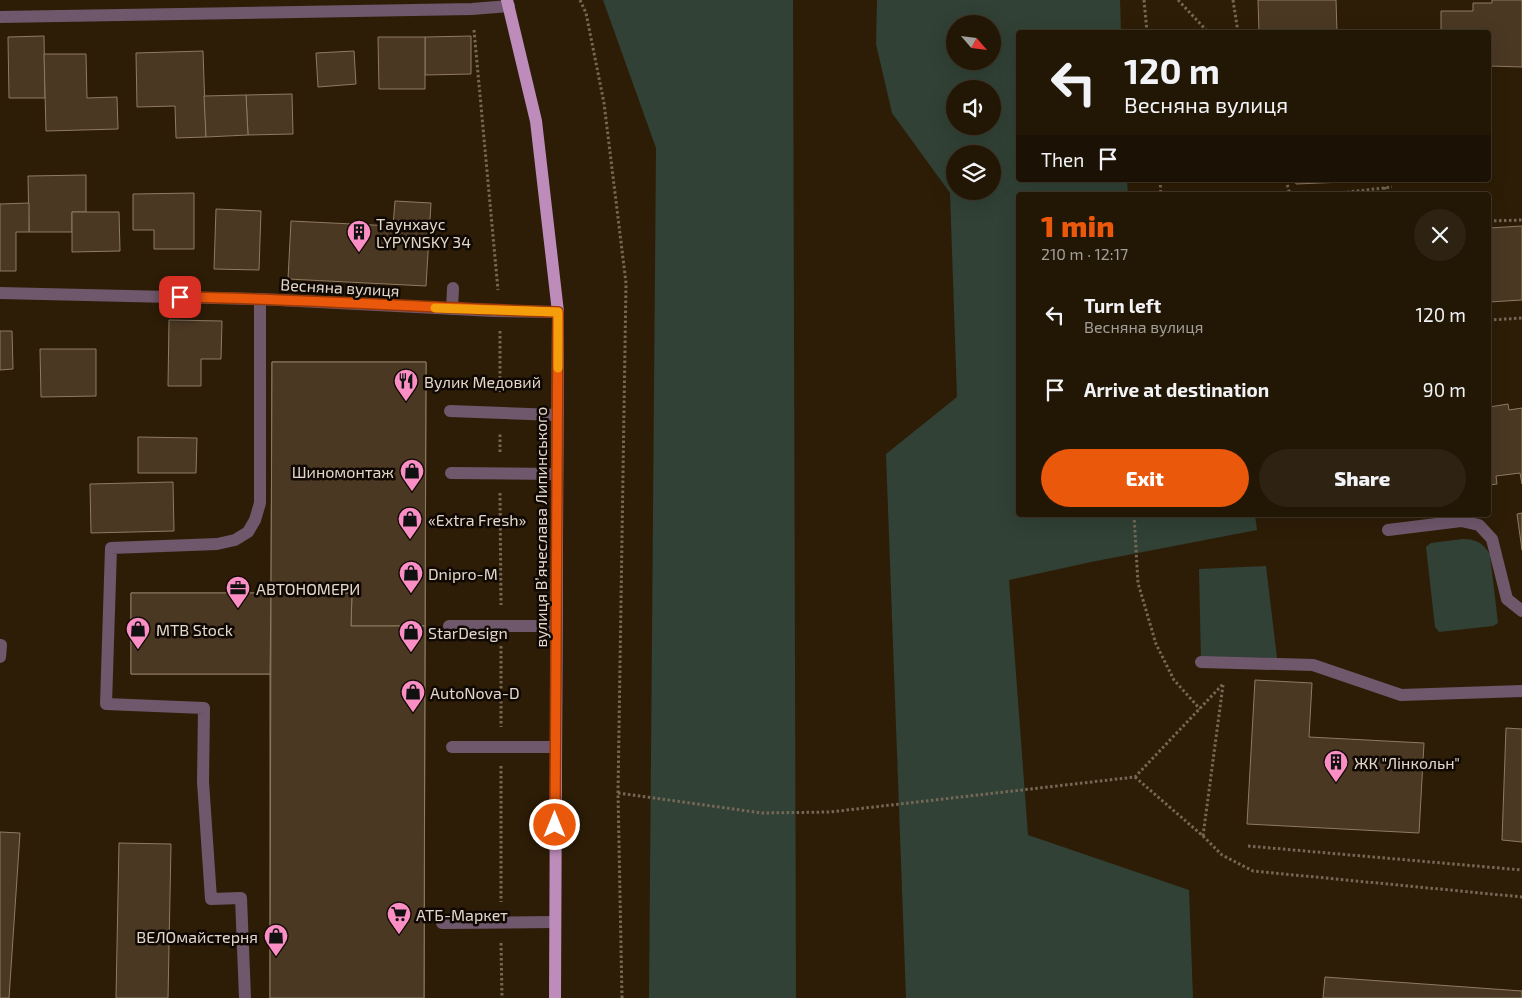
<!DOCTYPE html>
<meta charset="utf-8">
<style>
body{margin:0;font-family:"Exo 2",sans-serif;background:#2e2313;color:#f1f3f6;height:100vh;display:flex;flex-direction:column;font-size:19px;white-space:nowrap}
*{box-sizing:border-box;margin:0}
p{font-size:16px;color:#a29f9a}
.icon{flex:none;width:28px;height:28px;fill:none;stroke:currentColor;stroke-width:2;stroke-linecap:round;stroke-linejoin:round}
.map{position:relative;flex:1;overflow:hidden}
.drawer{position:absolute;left:1016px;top:192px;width:475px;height:325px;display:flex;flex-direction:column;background:#221605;border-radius:5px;box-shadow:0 5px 20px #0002,0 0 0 1px #3f3527}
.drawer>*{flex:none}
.guide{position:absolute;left:1016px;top:30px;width:475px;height:152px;border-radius:5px;box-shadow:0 5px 20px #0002,0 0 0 1px #3f3527;background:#221605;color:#f1f3f6;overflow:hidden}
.needle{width:32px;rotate:118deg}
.controls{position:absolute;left:946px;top:15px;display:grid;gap:10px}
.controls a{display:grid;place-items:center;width:55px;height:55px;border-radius:50%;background:#221605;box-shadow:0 5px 20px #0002,0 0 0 1px #3f3527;font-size:25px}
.pin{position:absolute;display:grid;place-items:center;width:42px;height:42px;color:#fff;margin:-21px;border-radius:10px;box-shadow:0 2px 8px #0006}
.me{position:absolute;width:55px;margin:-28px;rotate:0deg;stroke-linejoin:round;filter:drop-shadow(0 0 4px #0008)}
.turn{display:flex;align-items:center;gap:18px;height:105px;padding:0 25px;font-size:22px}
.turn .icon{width:65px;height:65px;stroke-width:2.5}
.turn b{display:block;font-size:35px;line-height:42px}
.then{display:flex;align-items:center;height:48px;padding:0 25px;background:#0003;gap:10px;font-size:19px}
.round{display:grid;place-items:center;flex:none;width:52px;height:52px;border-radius:26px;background:#2e2313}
.summary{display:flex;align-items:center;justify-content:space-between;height:85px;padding:0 25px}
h1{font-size:30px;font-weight:800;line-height:38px;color:#ea580c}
.cta{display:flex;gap:10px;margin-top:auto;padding:10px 25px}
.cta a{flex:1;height:58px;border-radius:30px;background:#ea580c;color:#fff;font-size:20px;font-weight:800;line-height:58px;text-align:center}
.cta a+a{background:#2e2313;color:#f1f3f6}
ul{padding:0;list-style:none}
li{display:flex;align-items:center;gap:15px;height:75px;padding:0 25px}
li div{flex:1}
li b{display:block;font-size:19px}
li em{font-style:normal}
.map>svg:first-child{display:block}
.green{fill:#314135;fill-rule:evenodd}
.building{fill:#4a3823;stroke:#8f7a63}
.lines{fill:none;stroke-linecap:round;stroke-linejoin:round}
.path{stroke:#766856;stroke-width:3;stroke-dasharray:2.5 2.5;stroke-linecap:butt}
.minor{stroke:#6f576c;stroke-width:12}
.major{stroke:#be8cba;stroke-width:12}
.route-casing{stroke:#983908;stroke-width:12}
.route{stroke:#ea580c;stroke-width:9}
.slow{stroke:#f59e0b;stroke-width:9}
.labels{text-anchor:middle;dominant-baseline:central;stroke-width:5;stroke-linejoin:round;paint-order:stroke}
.poi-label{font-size:16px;fill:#e3d7cb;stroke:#100903;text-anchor:start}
.street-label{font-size:16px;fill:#e3d7cb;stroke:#100903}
</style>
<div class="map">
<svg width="1522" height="998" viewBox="0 0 1522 998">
<rect width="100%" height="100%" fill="#2d1d07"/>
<!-- green -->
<g class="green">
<polygon points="603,0 793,0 796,998 649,998 656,148"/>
<path d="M877 0H1120L1121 32H1019V180H1127L1128 195H1019V515H1255L1257 530 1091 562 1009 580 1028 835 1189 890 1193 998H906L886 454 957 397 950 193 892 113 876 44ZM955 24H992V61H955ZM955 89H992V126H955ZM955 154H992V191H955Z"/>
<path d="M1463 539C1475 539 1484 543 1490 555L1498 623 1493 626 1439 632 1435 627 1426 547 1431 543Z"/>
<polygon points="1266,566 1277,658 1201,662 1199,569"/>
</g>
<!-- building -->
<g class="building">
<polygon points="1258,0 1336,0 1337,32 1259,32"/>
<polygon points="1492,0 1522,0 1522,67 1489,66 1489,32 1441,32 1441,11 1473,11 1473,3 1492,3"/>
<polygon points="44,36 45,98 9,98 8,37"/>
<polygon points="471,36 471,74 425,75 425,37"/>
<polygon points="378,37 425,37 425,89 379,89"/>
<polygon points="203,51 206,137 176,138 175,106 137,107 136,53"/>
<polygon points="354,51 356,84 318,87 316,53"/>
<polygon points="44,54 86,54 87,98 117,97 118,129 46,131"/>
<polygon points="292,94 293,134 248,135 246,95"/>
<polygon points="246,95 248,135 206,137 204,96"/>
<polygon points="86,175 86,212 72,212 72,232 29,232 28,176"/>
<polygon points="1295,180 1367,180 1367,181 1296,184"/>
<polygon points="194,193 194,249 154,249 154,230 133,230 133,194"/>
<polygon points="395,201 431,203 426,286 288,279 291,221 393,226"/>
<polygon points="29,203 29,232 16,232 16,271 0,271 0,204"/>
<polygon points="216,209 261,211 259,270 214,269"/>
<polygon points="72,212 119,212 120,251 72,252"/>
<polygon points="1522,226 1522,300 1489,302 1489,228"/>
<polygon points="169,320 222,321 221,359 201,359 201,386 168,386"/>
<polygon points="0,331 12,331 13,369 0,370"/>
<polygon points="40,349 96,349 96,396 41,397"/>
<polygon points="272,362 426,362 424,998 270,998 270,674 131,674 131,593 271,593"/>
<polygon points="272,362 426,362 425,626 351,626 352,593 271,593"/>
<polygon points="1508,404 1509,410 1522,408 1522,484 1520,473 1496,476 1497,484 1489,485 1489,407"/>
<polygon points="138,437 197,438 196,473 138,473"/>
<polygon points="173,482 174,531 91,533 90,484"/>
<polygon points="1522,513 1522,550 1517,514"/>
<polygon points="131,593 271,593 270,674 131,674"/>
<polygon points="271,593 352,593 351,626 425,626 424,998 270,998"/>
<polygon points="1255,680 1312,683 1309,737 1424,743 1419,833 1247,824"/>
<polygon points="1506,728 1522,729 1522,842 1502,840"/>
<polygon points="0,832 20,833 9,998 0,998"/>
<polygon points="119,843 171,844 168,998 116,998"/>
<polygon points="1325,977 1522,991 1522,998 1323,998"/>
</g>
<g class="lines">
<!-- path -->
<g class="path">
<polyline points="580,0 586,13 604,103 626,283 618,793 622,998"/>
<polyline points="1144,0 1147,32"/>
<polyline points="1178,0 1208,32"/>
<polyline points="1233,0 1238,32"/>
<polyline points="474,30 498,290"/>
<polyline points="1160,180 1161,195"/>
<polyline points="1286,180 1289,191 1295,195"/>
<polyline points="1385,187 1386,195"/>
<polyline points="1322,195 1392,187"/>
<polyline points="1489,221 1522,220"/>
<polyline points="1489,320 1522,318"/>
<polyline points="500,331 500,392"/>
<polyline points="500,452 500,433"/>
<polyline points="500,493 501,605"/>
<polyline points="1134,515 1138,583 1156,644 1174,680 1200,709"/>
<polyline points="501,646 501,727"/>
<polyline points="501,766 501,902"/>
<polyline points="1135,777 1203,836 1222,855 1253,871 1522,897"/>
<polyline points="618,793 762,813 830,812 1135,777 1223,684"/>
<polyline points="1203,836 1223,685"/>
<polyline points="1248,846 1522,870"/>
<polyline points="501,943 502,998"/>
</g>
<!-- minor -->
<g class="minor">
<polyline points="0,17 472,9 509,6"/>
<polyline points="0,293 260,299 494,311 558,312"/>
<polyline points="452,309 453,288"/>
<polyline points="450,411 557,415"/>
<polyline points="451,473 557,474"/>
<polyline points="1388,530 1461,521 1479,525 1492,539 1507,599 1522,611"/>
<polyline points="449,626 556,626"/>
<polyline points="0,657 1,645"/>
<polyline points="1201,662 1313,665 1401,695 1522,691"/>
<polyline points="452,747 555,747"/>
<polyline points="442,923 554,922"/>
<polyline points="245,998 241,898 211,899 203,782 204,708 106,704 111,548 217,544 235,540 248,532 255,520 260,503 260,299"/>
</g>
<!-- major -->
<polyline class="major" points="507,0 536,121 558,312 555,998"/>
</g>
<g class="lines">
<defs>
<path id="route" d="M180 297C306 299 432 308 558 312L555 825"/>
</defs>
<!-- route casing -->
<use href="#route" class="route-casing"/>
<!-- route -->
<use href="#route" class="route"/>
<!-- slow -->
<polyline class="slow" points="435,308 558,312 558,368"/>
</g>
<!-- icons -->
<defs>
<symbol id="building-pin" viewBox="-11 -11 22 30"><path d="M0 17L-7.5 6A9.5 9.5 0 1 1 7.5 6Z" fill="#fb8fc5" stroke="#100903"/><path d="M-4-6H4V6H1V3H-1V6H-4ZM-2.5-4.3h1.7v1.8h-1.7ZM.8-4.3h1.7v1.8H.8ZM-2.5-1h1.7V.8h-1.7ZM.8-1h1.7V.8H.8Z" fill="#111"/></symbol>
<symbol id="restaurant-pin" viewBox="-11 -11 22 30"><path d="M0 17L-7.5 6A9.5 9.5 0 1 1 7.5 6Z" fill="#fb8fc5" stroke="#100903"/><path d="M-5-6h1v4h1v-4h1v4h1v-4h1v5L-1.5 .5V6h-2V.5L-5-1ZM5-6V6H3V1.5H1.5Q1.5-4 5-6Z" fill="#111"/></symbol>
<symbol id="shop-pin" viewBox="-11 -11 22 30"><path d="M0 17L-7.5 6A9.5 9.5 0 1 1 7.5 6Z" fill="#fb8fc5" stroke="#100903"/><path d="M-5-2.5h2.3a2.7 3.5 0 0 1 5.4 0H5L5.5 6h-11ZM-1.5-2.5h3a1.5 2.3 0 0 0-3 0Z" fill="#111"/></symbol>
<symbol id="office-pin" viewBox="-11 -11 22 30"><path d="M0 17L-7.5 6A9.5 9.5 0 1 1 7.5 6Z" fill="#fb8fc5" stroke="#100903"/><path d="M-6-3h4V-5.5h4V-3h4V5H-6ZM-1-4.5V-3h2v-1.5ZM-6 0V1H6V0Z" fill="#111"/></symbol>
<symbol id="supermarket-pin" viewBox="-11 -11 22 30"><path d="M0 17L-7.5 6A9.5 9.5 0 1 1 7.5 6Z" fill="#fb8fc5" stroke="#100903"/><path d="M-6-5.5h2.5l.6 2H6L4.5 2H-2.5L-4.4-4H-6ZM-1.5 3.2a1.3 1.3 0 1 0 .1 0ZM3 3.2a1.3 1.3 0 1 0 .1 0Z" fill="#111"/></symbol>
</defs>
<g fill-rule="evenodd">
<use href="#building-pin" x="345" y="218" width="28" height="38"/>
<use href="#restaurant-pin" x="392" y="367" width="28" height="38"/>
<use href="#shop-pin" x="398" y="457" width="28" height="38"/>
<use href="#shop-pin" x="396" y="505" width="28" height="38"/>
<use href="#shop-pin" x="397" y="559" width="28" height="38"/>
<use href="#office-pin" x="224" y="574" width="28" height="38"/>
<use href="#shop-pin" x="124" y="615" width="28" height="38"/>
<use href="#shop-pin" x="397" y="618" width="28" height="38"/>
<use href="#shop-pin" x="399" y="678" width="28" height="38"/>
<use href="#building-pin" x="1322" y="748" width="28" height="38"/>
<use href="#supermarket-pin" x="385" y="900" width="28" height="38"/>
<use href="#shop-pin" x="262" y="922" width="28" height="38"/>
</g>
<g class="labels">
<!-- poi labels -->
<g class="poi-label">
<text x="376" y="223">Таунхаус<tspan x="376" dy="18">LYPYNSKY 34</tspan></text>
<text x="424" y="381">Вулик Медовий</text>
<text x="394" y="471" text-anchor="end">Шиномонтаж</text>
<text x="428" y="519">«Extra Fresh»</text>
<text x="428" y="573">Dnipro-M</text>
<text x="256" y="588">АВТОНОМЕРИ</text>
<text x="156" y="629">MTB Stock</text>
<text x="428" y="632">StarDesign</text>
<text x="430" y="692">AutoNova-D</text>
<text x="1354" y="762">ЖК "Лінкольн"</text>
<text x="416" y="914">АТБ-Маркет</text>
<text x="258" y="936" text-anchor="end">ВЕЛОмайстерня</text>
</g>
<!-- street labels -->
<g class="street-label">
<text transform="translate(340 287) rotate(3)">Весняна вулиця</text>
<text transform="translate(540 527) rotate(-90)">вулиця Вʼячеслава Липинського</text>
</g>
</g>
</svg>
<div class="controls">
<a><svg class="needle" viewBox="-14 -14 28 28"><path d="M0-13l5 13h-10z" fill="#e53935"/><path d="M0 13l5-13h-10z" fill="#a29f9a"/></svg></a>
<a><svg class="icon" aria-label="sound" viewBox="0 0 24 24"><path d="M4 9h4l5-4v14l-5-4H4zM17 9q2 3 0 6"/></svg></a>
<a><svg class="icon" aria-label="layers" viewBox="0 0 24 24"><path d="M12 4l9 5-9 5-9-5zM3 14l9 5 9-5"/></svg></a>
</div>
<div class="pin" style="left:180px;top:297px;background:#d93025"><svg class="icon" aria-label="arrive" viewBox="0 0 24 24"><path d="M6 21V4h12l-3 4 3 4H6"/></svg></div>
<svg class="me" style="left:555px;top:825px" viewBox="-20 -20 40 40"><circle r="17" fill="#ea580c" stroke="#fff" stroke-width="3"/><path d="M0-11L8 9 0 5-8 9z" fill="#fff"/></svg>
<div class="guide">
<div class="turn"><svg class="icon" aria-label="left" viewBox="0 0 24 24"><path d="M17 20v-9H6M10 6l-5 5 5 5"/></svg><div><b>120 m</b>Весняна вулиця</div></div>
<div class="then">Then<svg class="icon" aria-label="arrive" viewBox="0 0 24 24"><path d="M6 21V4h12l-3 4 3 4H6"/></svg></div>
</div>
<section class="drawer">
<div class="summary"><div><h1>1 min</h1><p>210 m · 12:17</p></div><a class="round"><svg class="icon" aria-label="close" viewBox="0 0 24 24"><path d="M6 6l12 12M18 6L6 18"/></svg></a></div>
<ul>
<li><svg class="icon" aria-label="left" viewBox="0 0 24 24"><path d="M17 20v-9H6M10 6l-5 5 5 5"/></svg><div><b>Turn left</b><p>Весняна вулиця</p></div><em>120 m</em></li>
<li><svg class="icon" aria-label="arrive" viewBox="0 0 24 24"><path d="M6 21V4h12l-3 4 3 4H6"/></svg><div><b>Arrive at destination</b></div><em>90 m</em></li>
</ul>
<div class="cta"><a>Exit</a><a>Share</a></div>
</section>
</div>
